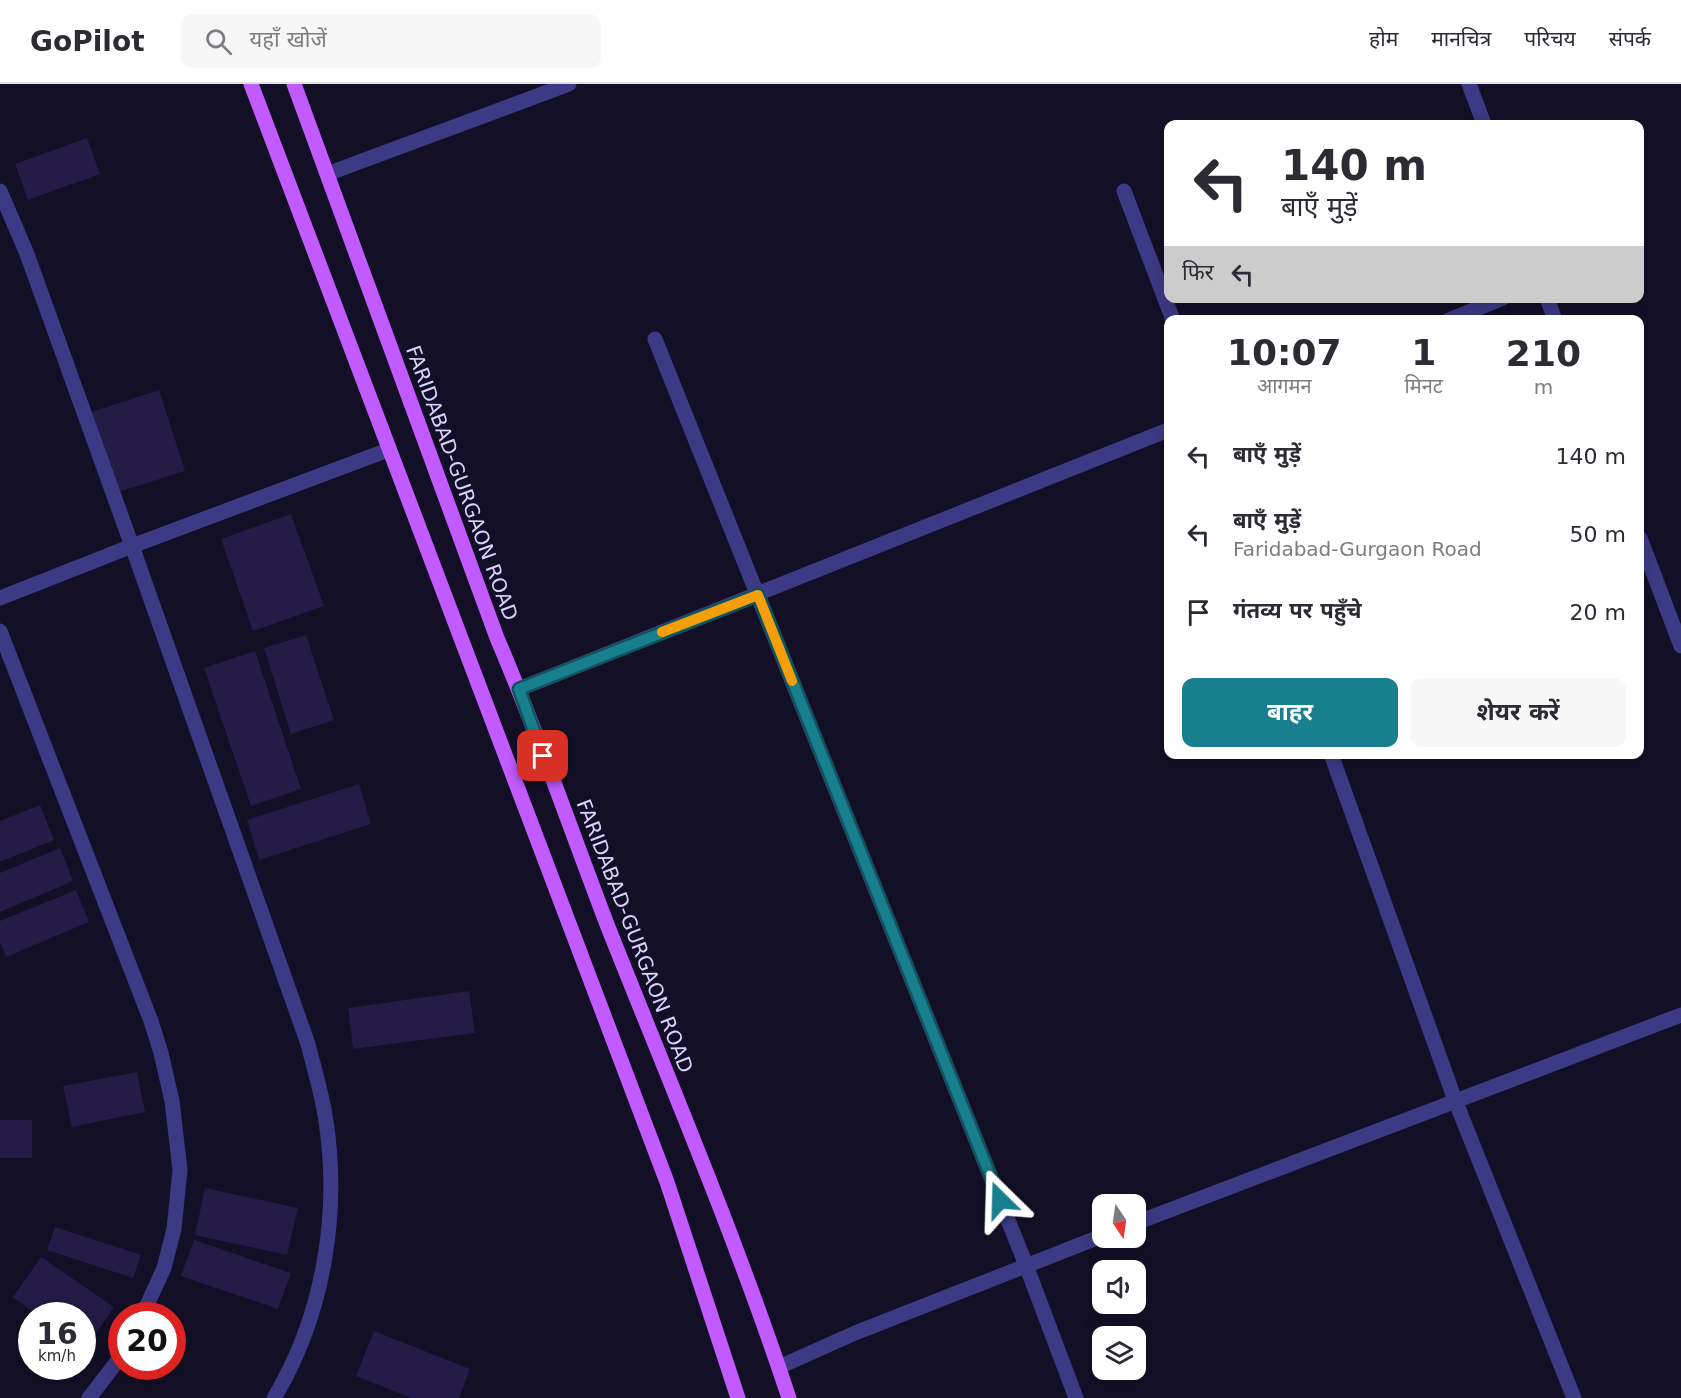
<!DOCTYPE html>
<html lang="hi">
<meta charset="utf-8">
<style>
body{margin:0;font-family:"DejaVu Sans","Noto Sans Devanagari",sans-serif;background:#f7f7f7;color:#2b2b33;height:100vh;display:flex;flex-direction:column;font-size:22px;white-space:nowrap}
*{box-sizing:border-box;margin:0}
p{font-size:20px;color:#7c7c81}
.icon{flex:none;width:33px;height:33px;fill:none;stroke:currentColor;stroke-width:2;stroke-linecap:round;stroke-linejoin:round}
.map{position:relative;flex:1;overflow:hidden}
.details{position:absolute;left:1164px;top:231px;width:480px;height:444px;display:flex;flex-direction:column;background:#fff;border-radius:12px;box-shadow:0 3px 15px #0003}
.details>*{flex:none}
.top-card{position:absolute;left:1164px;top:36px;width:480px;height:183px;border-radius:12px;box-shadow:0 3px 15px #0003;background:#fff;color:#2b2b33;overflow:hidden}
.needle{width:39px;rotate:167deg}
.controls{position:absolute;left:1092px;top:1110px;display:grid;gap:12px}
.controls a{display:grid;place-items:center;width:54px;height:54px;border-radius:12px;background:#fff;box-shadow:0 3px 15px #0003;font-size:30px}
.speed{position:absolute;left:18px;top:1218px;display:flex;gap:12px;font-size:30px;font-weight:700;text-align:center}
.speed>*{display:grid;place-content:center;width:78px;height:78px;border-radius:50%;background:#fff;box-shadow:0 3px 15px #0003;line-height:1}
.speed small{font-size:15px;font-weight:400}
.speed .limit{border:9px solid #d22;background:#fff;color:#111}
.pin{position:absolute;display:grid;place-items:center;width:51px;height:51px;color:#fff;margin:-26px;border-radius:12px;box-shadow:0 3px 9px #0006}
.me{position:absolute;width:66px;margin:-33px;rotate:338deg;stroke-linejoin:round;filter:drop-shadow(0 0 4px #0008)}
.turn{display:flex;align-items:center;gap:21px;height:126px;padding:0 18px;font-size:27px}
.turn .icon{width:78px;height:78px;stroke-width:2.5}
.turn b{display:block;font-size:42px;line-height:51px}
.then{display:flex;align-items:center;height:57px;padding:0 18px;background:#0003;gap:12px;font-size:22px}
.eta{display:flex;justify-content:space-evenly;align-items:center;height:102px;text-align:center}
.eta b{font-size:36px;font-weight:700;line-height:42px}
.cta{display:flex;gap:12px;margin-top:auto;padding:12px 18px}
.cta a{flex:1;height:69px;border-radius:12px;background:#187f8f;color:#fff;font-size:24px;font-weight:700;line-height:69px;text-align:center}
.cta a+a{background:#f7f7f7;color:#2b2b33}
ul{padding:0;list-style:none}
li{display:flex;align-items:center;gap:18px;height:78px;padding:0 18px}
li div{flex:1}
li b{display:block;font-size:22px}
li em{font-style:normal}
header{display:flex;align-items:center;gap:36px;box-sizing:border-box;height:84px;padding:0 30px;background:#fff;border-bottom:2px solid #e1e1e2}
header strong{font-size:28px}
nav{display:flex;gap:33px;margin-inline-start:auto;font-size:21px}
.search{width:420px;height:54px;background:#f7f7f7;display:flex;align-items:center;gap:15px;box-sizing:border-box;padding:0 21px;border-radius:12px;color:#7c7c81;font-size:22px}
.map>svg:first-child{display:block}
.building{fill:#241b47}
.lines{fill:none;stroke-linecap:round;stroke-linejoin:round}
.minor{stroke:#3d3a85;stroke-width:15}
.major{stroke:#c25bff;stroke-width:15}
.route-casing{stroke:#10535d;stroke-width:15}
.route{stroke:#187f8f;stroke-width:10}
.slow{stroke:#f59e0b;stroke-width:10}
.labels{text-anchor:middle;dominant-baseline:central;stroke-width:5;stroke-linejoin:round;paint-order:stroke}
.street-label{font-size:20px;fill:#d9d4ff;stroke:#130f26}
</style>
<header>
<strong>GoPilot</strong>
<div class="search"><svg class="icon" aria-label="search" viewBox="0 0 24 24"><circle cx="10" cy="10" r="6"/><path d="M15 15l6 6"/></svg>यहाँ खोजें</div>
<nav><a>होम</a><a>मानचित्र</a><a>परिचय</a><a>संपर्क</a></nav>
</header>
<div class="map">
<svg width="1681" height="1314" viewBox="0 0 1681 1314">
<rect width="100%" height="100%" fill="#130f26"/>
<!-- building -->
<g class="building">
<polygon points="87,54 100,90 28,116 15,80"/>
<polygon points="159,306 185,387 118,408 92,328"/>
<polygon points="291,430 324,522 253,547 221,455"/>
<polygon points="306,551 334,636 291,650 264,564"/>
<polygon points="255,567 301,705 251,722 204,584"/>
<polygon points="359,700 371,740 259,776 247,736"/>
<polygon points="40,721 54,756 0,778 0,737"/>
<polygon points="60,764 73,797 0,828 0,789"/>
<polygon points="76,806 89,838 6,873 0,858 0,837"/>
<polygon points="469,907 475,949 353,965 348,924"/>
<polygon points="137,988 145,1028 72,1043 63,1002"/>
<rect x="0" y="1036" width="32" height="38"/>
<polygon points="205,1104 298,1124 287,1171 195,1151"/>
<polygon points="55,1143 141,1171 133,1194 47,1166"/>
<polygon points="194,1156 291,1189 278,1225 181,1192"/>
<polygon points="41,1173 114,1223 86,1264 82,1261 82,1232 39,1232 13,1213"/>
<polygon points="374,1247 470,1285 459,1314 411,1314 356,1292"/>
</g>
<g class="lines">
<!-- minor -->
<g class="minor">
<polyline points="1469,0 1484,40"/>
<polyline points="327,90 569,0"/>
<path d="M0 107 27 170 132 462 308 960C314 984 321 1007 325 1031 341 1127 324 1231 274 1314"/>
<polyline points="1124,107 1173,236"/>
<polyline points="1547,214 1555,236"/>
<polyline points="1449,236 1503,214"/>
<polyline points="655,255 1026,1181 1076,1314"/>
<polyline points="1640,454 1681,562"/>
<polyline points="0,514 132,462 388,366"/>
<polyline points="0,547 151,937 161,969 172,1017 180,1086 174,1145 164,1184 142,1232"/>
<polyline points="519,605 1168,346"/>
<polyline points="1331,670 1455,1016 1574,1314"/>
<polyline points="1136,1139 1681,931"/>
<polyline points="779,1283 855,1249 1102,1152"/>
<polyline points="89,1314 122,1271"/>
</g>
<!-- major -->
<g class="major">
<polyline points="251,0 667,1098 738,1314"/>
<path d="M294 0 497 554C538 649 571 747 608 843 670 999 736 1154 789 1314"/>
</g>
</g>
<g class="lines">
<defs>
<polyline id="route" points="543,672 519,605 758,511 1000,1116"/>
</defs>
<!-- route casing -->
<use href="#route" class="route-casing"/>
<!-- route -->
<use href="#route" class="route"/>
<!-- slow -->
<polyline class="slow" points="662,548 758,511 792,597"/>
</g>
<g class="labels">
<!-- street labels -->
<g class="street-label">
<text transform="translate(462 399) rotate(70)">FARIDABAD-GURGAON ROAD</text>
<text transform="translate(635 852) rotate(69)">FARIDABAD-GURGAON ROAD</text>
</g>
</g>
</svg>
<div class="controls">
<a><svg class="needle" viewBox="-14 -14 28 28"><path d="M0-13l5 13h-10z" fill="#e53935"/><path d="M0 13l5-13h-10z" fill="#7c7c81"/></svg></a>
<a><svg class="icon" aria-label="sound" viewBox="0 0 24 24"><path d="M4 9h4l5-4v14l-5-4H4zM17 9q2 3 0 6"/></svg></a>
<a><svg class="icon" aria-label="layers" viewBox="0 0 24 24"><path d="M12 4l9 5-9 5-9-5zM3 14l9 5 9-5"/></svg></a>
</div>
<div class="speed"><div>16<small>km/h</small></div><div class="limit">20</div></div>
<div class="pin" style="left:543px;top:672px;background:#d93025"><svg class="icon" aria-label="arrive" viewBox="0 0 24 24"><path d="M6 21V4h12l-3 4 3 4H6"/></svg></div>
<svg class="me" style="left:1000px;top:1116px" viewBox="-20 -20 40 40"><path d="M0-17L14 15 0 8-14 15z" fill="#187f8f" stroke="#fff" stroke-width="4"/></svg>
<div class="top-card">
<div class="turn"><svg class="icon" aria-label="left" viewBox="0 0 24 24"><path d="M17 20v-9H6M10 6l-5 5 5 5"/></svg><div><b>140 m</b>बाएँ मुड़ें</div></div>
<div class="then">फिर<svg class="icon" aria-label="left" viewBox="0 0 24 24"><path d="M17 20v-9H6M10 6l-5 5 5 5"/></svg></div>
</div>
<section class="details">
<div class="eta">
<div><b>10:07</b><p>आगमन</p></div>
<div><b>1</b><p>मिनट</p></div>
<div><b>210</b><p>m</p></div>
</div>
<ul>
<li><svg class="icon" aria-label="left" viewBox="0 0 24 24"><path d="M17 20v-9H6M10 6l-5 5 5 5"/></svg><div><b>बाएँ मुड़ें</b></div><em>140 m</em></li>
<li><svg class="icon" aria-label="left" viewBox="0 0 24 24"><path d="M17 20v-9H6M10 6l-5 5 5 5"/></svg><div><b>बाएँ मुड़ें</b><p>Faridabad-Gurgaon Road</p></div><em>50 m</em></li>
<li><svg class="icon" aria-label="arrive" viewBox="0 0 24 24"><path d="M6 21V4h12l-3 4 3 4H6"/></svg><div><b>गंतव्य पर पहुँचे</b></div><em>20 m</em></li>
</ul>
<div class="cta"><a>बाहर</a><a>शेयर करें</a></div>
</section>
</div>
